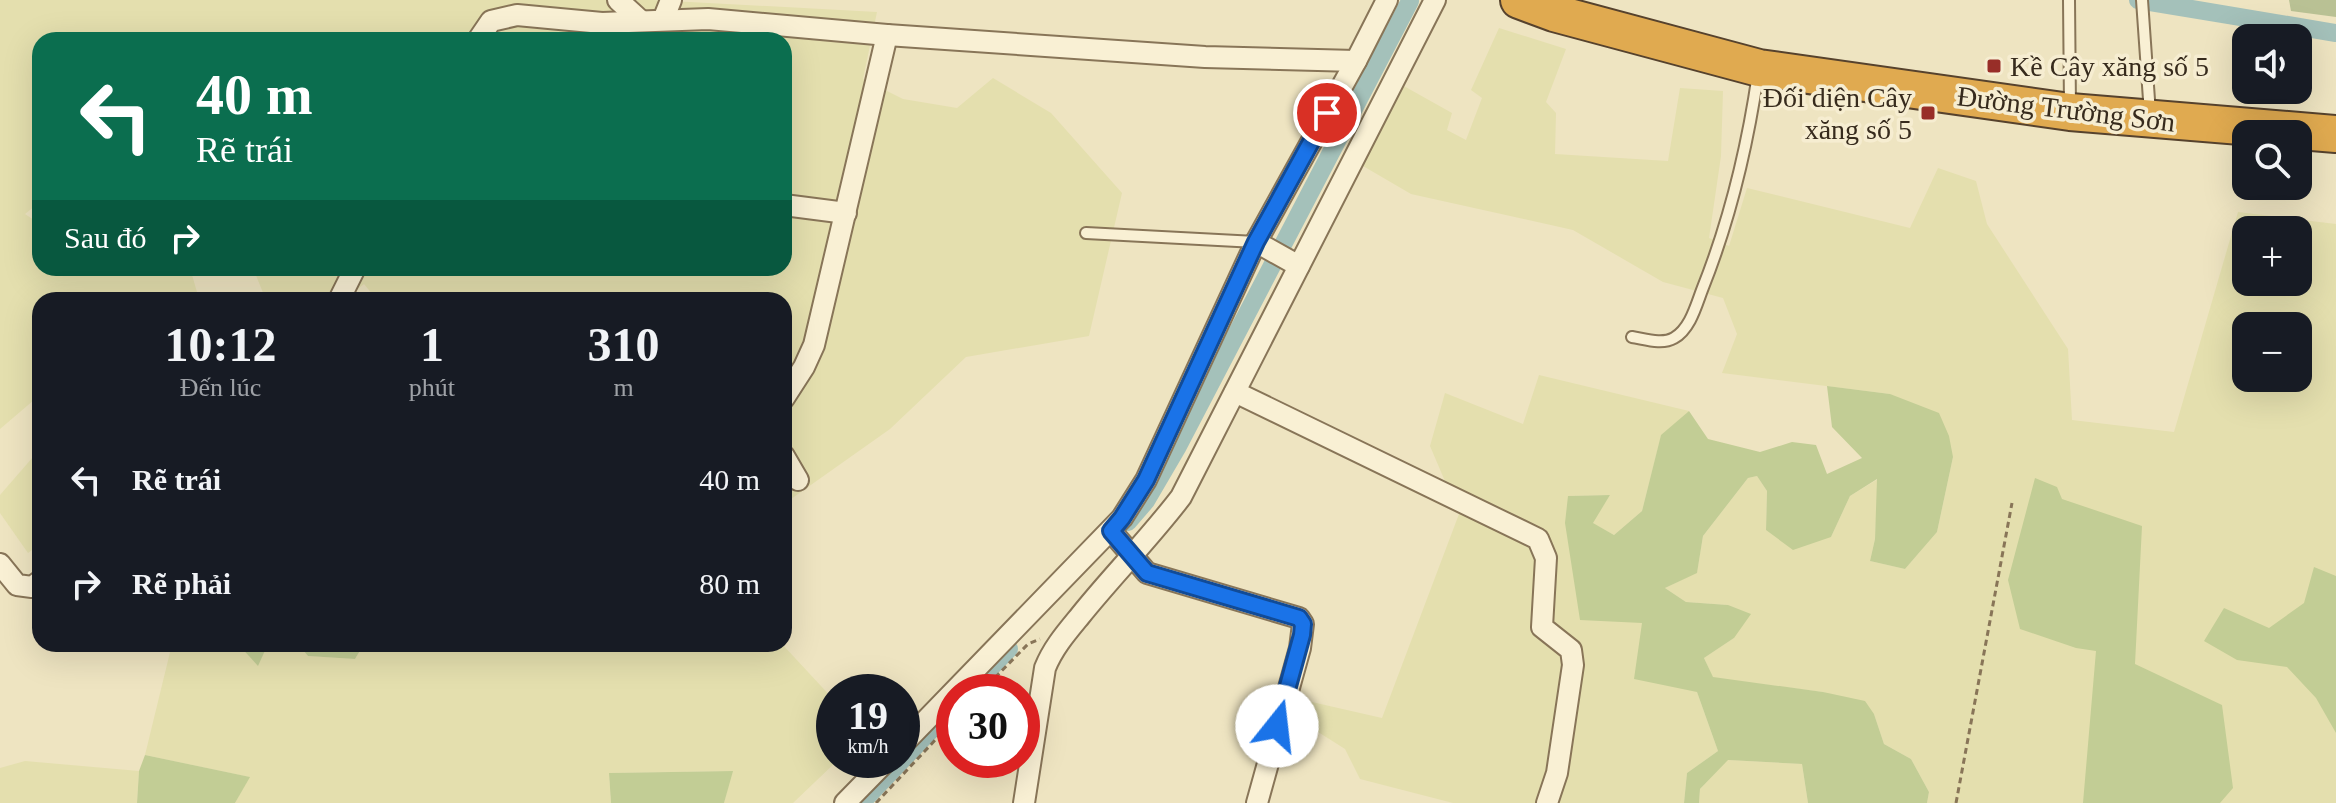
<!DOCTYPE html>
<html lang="vi">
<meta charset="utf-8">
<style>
body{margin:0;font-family:"Times New Roman",serif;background:#242831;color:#f1f3f6;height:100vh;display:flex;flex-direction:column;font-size:30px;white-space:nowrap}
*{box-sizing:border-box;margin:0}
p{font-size:26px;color:#9ea1a6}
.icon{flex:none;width:44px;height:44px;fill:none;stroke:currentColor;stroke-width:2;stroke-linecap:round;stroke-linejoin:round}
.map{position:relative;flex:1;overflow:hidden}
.side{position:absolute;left:32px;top:292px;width:760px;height:360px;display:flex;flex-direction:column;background:#171b24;border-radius:24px;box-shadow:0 8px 32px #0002}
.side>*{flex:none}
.banner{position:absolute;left:32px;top:32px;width:760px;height:244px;border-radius:24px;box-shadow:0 8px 32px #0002;background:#0b6e4f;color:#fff;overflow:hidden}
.buttons{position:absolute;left:2232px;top:24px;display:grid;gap:16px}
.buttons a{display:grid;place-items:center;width:80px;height:80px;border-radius:16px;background:#171b24;box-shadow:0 8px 32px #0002;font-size:40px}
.speed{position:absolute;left:816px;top:674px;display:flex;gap:16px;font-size:40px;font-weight:700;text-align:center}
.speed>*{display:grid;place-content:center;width:104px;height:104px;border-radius:50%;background:#171b24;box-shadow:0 8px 32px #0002;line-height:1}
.speed small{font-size:20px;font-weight:400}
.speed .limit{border:12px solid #d22;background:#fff;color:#111}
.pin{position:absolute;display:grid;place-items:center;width:68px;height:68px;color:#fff;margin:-34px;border:4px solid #fff;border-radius:50%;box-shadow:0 2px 8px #0007}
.me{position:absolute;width:88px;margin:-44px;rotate:16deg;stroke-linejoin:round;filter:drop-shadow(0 0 6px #0008)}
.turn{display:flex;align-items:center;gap:28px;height:168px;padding:0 32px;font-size:36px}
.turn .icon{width:104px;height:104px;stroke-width:2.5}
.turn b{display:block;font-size:56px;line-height:68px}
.then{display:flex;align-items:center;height:76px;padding:0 32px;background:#0003;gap:16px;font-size:30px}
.eta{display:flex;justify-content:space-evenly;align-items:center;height:136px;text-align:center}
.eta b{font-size:48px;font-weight:800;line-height:56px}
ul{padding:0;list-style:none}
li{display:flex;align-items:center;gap:24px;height:104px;padding:0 32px}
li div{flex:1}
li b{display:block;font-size:30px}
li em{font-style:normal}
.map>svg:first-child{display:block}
.farmland{fill:#e4dfae;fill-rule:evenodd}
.green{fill:#c2cd95}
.cemetery{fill:#b9c194}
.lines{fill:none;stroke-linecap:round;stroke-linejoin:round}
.canal{stroke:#a4c1ba;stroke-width:18}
.lane-casing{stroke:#887558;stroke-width:14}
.street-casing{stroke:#887558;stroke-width:24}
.highway-casing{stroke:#56422d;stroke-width:40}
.path{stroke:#887558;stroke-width:3;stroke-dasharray:6 4;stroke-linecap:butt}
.lane{stroke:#f9f0d4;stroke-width:10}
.street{stroke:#f9f0d4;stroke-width:20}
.highway{stroke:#e0aa50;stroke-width:36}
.route-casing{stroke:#114b97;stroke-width:20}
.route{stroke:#1a73e8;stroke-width:14}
.poi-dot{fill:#982e28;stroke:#f6edd1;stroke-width:3}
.labels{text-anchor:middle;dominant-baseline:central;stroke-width:7;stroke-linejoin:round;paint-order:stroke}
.poi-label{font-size:28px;fill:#372b1d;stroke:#f6edd1;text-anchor:start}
.street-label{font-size:28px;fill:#372b1d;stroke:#f6edd1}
</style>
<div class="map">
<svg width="2336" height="803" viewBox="0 0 2336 803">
<rect width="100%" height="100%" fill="#eee4c1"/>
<!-- farmland -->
<g class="farmland">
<polygon points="0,0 652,0 877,12 863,79 903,99 957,108 993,78 1051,113 1122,193 1089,336 966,357 890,429 784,504 784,300 377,300 364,284 344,300 266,300 253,268 784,268 784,40 40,40 40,202 25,214 40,224 40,268 190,268 197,292 190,300 40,300 40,415 34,400 0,429"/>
<path d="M1499 28 1566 49 1546 102 1556 113 1555 154 1668 161 1680 88 1723 91 1721 156 1709 238 1729 246 1747 188 1910 228 1938 168 1976 181 1987 224 2068 349 2072 420 2174 432 2238 212 2336 224V803H1927L1929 792 1911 759 1884 744 1874 714 1823 692 1713 678 1704 658 1734 638 1728 605 1686 602 1665 588 1697 572 1703 536 1748 478 1757 476 1767 491 1766 530 1831 537 1850 496 1878 479 1875 539 1870 561 1905 569 1937 532 1953 457 1890 394 1722 373 1737 334 1723 298 1663 282 1573 230 1411 194 1363 166 1402 85 1452 113 1447 130 1466 140 1482 98 1471 90ZM2246 230H2298V282H2246ZM2246 326H2298V378H2246Z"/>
<polygon points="1539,375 1689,411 1661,436 1642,511 1614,535 1592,523 1610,495 1568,496 1642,623 1697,692 1718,751 1687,773 1684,803 1453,803 1360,779 1345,749 1304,723 1303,700 1382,718 1459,514 1430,446 1445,393 1523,424"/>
<polygon points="40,449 40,544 28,553 0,513 0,495"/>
<polygon points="172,644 238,644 258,665 268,644 298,644 308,656 355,659 364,644 782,644 834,700 834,760 838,760 793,803 724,803 732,771 609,773 611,803 235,803 249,777 145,755"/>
<polygon points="1727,760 1802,764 1808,803 1699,803 1700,789"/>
<polygon points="25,761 139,771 137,803 0,803 0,768"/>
</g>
<!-- green -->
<g class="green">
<polygon points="1827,386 1890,394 1939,413 1949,436 1953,457 1937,532 1905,569 1870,561 1875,539 1877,479 1850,496 1831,537 1793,550 1766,530 1767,491 1757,476 1748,478 1703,536 1697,573 1665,588 1686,602 1728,605 1751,614 1734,638 1704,658 1713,677 1823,692 1865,701 1874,714 1884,744 1911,759 1929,792 1927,803 1808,803 1802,764 1728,760 1700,789 1699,803 1684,803 1687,773 1718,751 1697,692 1634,679 1642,623 1580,620 1565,523 1568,496 1610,495 1593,523 1614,535 1642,511 1661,435 1689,411 1708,439 1760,452 1792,442 1816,445 1827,474 1862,458 1832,427"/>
<polygon points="2035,478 2057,487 2062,499 2142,526 2135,664 2222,705 2233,788 2220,803 2083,803 2096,651 2076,648 2020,629 2008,580"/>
<polygon points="2314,567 2336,576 2336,733 2316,698 2287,667 2237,660 2204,641 2224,608 2269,628 2304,603"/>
<polygon points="238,644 268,644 258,666"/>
<polygon points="298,644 364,644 355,659 308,656"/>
<polygon points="145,755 250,777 235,803 137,803 139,771"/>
<polygon points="733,771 724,803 611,803 609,773"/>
</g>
<!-- cemetery -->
<polygon class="cemetery" points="2289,0 2336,0 2336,17 2291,11"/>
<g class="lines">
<!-- canal -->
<g class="canal">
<polyline points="2138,0 2336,33"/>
<polyline points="1128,522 1146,501 1177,448 1410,1"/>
<polyline points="967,692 1009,649"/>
<polyline points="861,803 954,706"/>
</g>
<defs>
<g id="lane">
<polyline points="2069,0 2070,106"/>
<polyline points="2142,0 2150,114"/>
<polyline points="1086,233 1256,242"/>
<path d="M1632 337C1645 339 1662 345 1674 338 1690 329 1696 306 1702 290 1730 220 1747 149 1758 74"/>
</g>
<g id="street">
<polyline points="618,0 641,21"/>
<polyline points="663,20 671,0"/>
<polyline points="478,40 491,21 517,15 602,23 708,19 887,35 1205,57 1356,61"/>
<polyline points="784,205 846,213"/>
<polyline points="1256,242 1299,266"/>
<polyline points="339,300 355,268"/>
<polyline points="1235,392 1538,539 1546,558 1542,627 1571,650 1573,665 1557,773 1547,803"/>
<polyline points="784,398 804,367 814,345 887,35"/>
<polyline points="784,456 798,480"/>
<polyline points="1111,531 1147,573 1299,618 1303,624 1300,648 1257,803"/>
<polyline points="0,564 17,585 32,587 40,581"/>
<polyline points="902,745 1122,518 1146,480 1256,242 1356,61 1387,0"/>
<polyline points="845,803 887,760"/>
<path d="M1024 803 1045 668C1053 648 1066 633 1080 616 1112 576 1149 539 1181 497L1435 0"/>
</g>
<polyline id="highway" points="1519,0 1554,13 1759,68 2070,112 2336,134"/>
</defs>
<!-- lane casing -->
<use href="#lane" class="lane-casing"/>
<!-- street casing -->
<use href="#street" class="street-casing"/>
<!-- highway casing -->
<use href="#highway" class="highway-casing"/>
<!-- path -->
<g class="path">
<polyline points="981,692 1028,644 1040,639"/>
<polyline points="876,803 954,720"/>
<polyline points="1956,803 2012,503"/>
</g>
<!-- lane -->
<use href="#lane" class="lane"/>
<!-- street -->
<use href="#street" class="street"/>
<!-- highway -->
<use href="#highway" class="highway"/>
</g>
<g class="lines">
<defs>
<polyline id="route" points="1277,726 1302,635 1303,624 1299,618 1147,573 1111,531 1122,518 1146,480 1256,242 1327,113"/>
</defs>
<!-- route casing -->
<use href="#route" class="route-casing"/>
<!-- route -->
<use href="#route" class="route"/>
</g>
<!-- markers -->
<g class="poi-dot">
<rect x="1986" y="58" width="16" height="16" rx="4"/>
<rect x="1920" y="105" width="16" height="16" rx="4"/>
</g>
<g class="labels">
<!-- poi labels -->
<g class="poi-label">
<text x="2010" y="66">Kề Cây xăng số 5</text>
<text x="1912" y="97" text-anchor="end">Đối diện Cây<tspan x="1912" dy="32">xăng số 5</tspan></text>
</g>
<!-- street labels -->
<g class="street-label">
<text transform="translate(2066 109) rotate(7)">Đường Trường Sơn</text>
</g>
</g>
</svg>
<div class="buttons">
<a><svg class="icon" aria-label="sound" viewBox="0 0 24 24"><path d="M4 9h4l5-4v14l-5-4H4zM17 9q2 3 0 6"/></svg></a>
<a><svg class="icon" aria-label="search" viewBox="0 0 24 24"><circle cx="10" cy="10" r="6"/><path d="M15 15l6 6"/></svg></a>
<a>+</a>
<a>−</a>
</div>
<div class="speed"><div>19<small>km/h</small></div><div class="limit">30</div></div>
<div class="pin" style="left:1327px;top:113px;background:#d93025"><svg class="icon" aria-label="arrive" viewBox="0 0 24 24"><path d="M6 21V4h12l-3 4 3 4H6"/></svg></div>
<svg class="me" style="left:1277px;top:726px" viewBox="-20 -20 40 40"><circle r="19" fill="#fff"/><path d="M0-13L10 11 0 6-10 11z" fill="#1a73e8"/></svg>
<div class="banner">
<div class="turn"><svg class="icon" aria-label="left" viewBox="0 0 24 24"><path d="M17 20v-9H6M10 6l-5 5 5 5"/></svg><div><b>40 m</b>Rẽ trái</div></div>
<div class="then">Sau đó<svg class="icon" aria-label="right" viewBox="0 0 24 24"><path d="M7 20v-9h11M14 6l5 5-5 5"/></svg></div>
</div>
<section class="side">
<div class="eta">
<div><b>10:12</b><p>Đến lúc</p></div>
<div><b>1</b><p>phút</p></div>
<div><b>310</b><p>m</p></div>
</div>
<ul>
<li><svg class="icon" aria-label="left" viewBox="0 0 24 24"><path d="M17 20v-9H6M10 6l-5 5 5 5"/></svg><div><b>Rẽ trái</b></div><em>40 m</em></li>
<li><svg class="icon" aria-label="right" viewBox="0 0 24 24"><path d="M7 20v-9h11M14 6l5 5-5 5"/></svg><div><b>Rẽ phải</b></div><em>80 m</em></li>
</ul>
</section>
</div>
